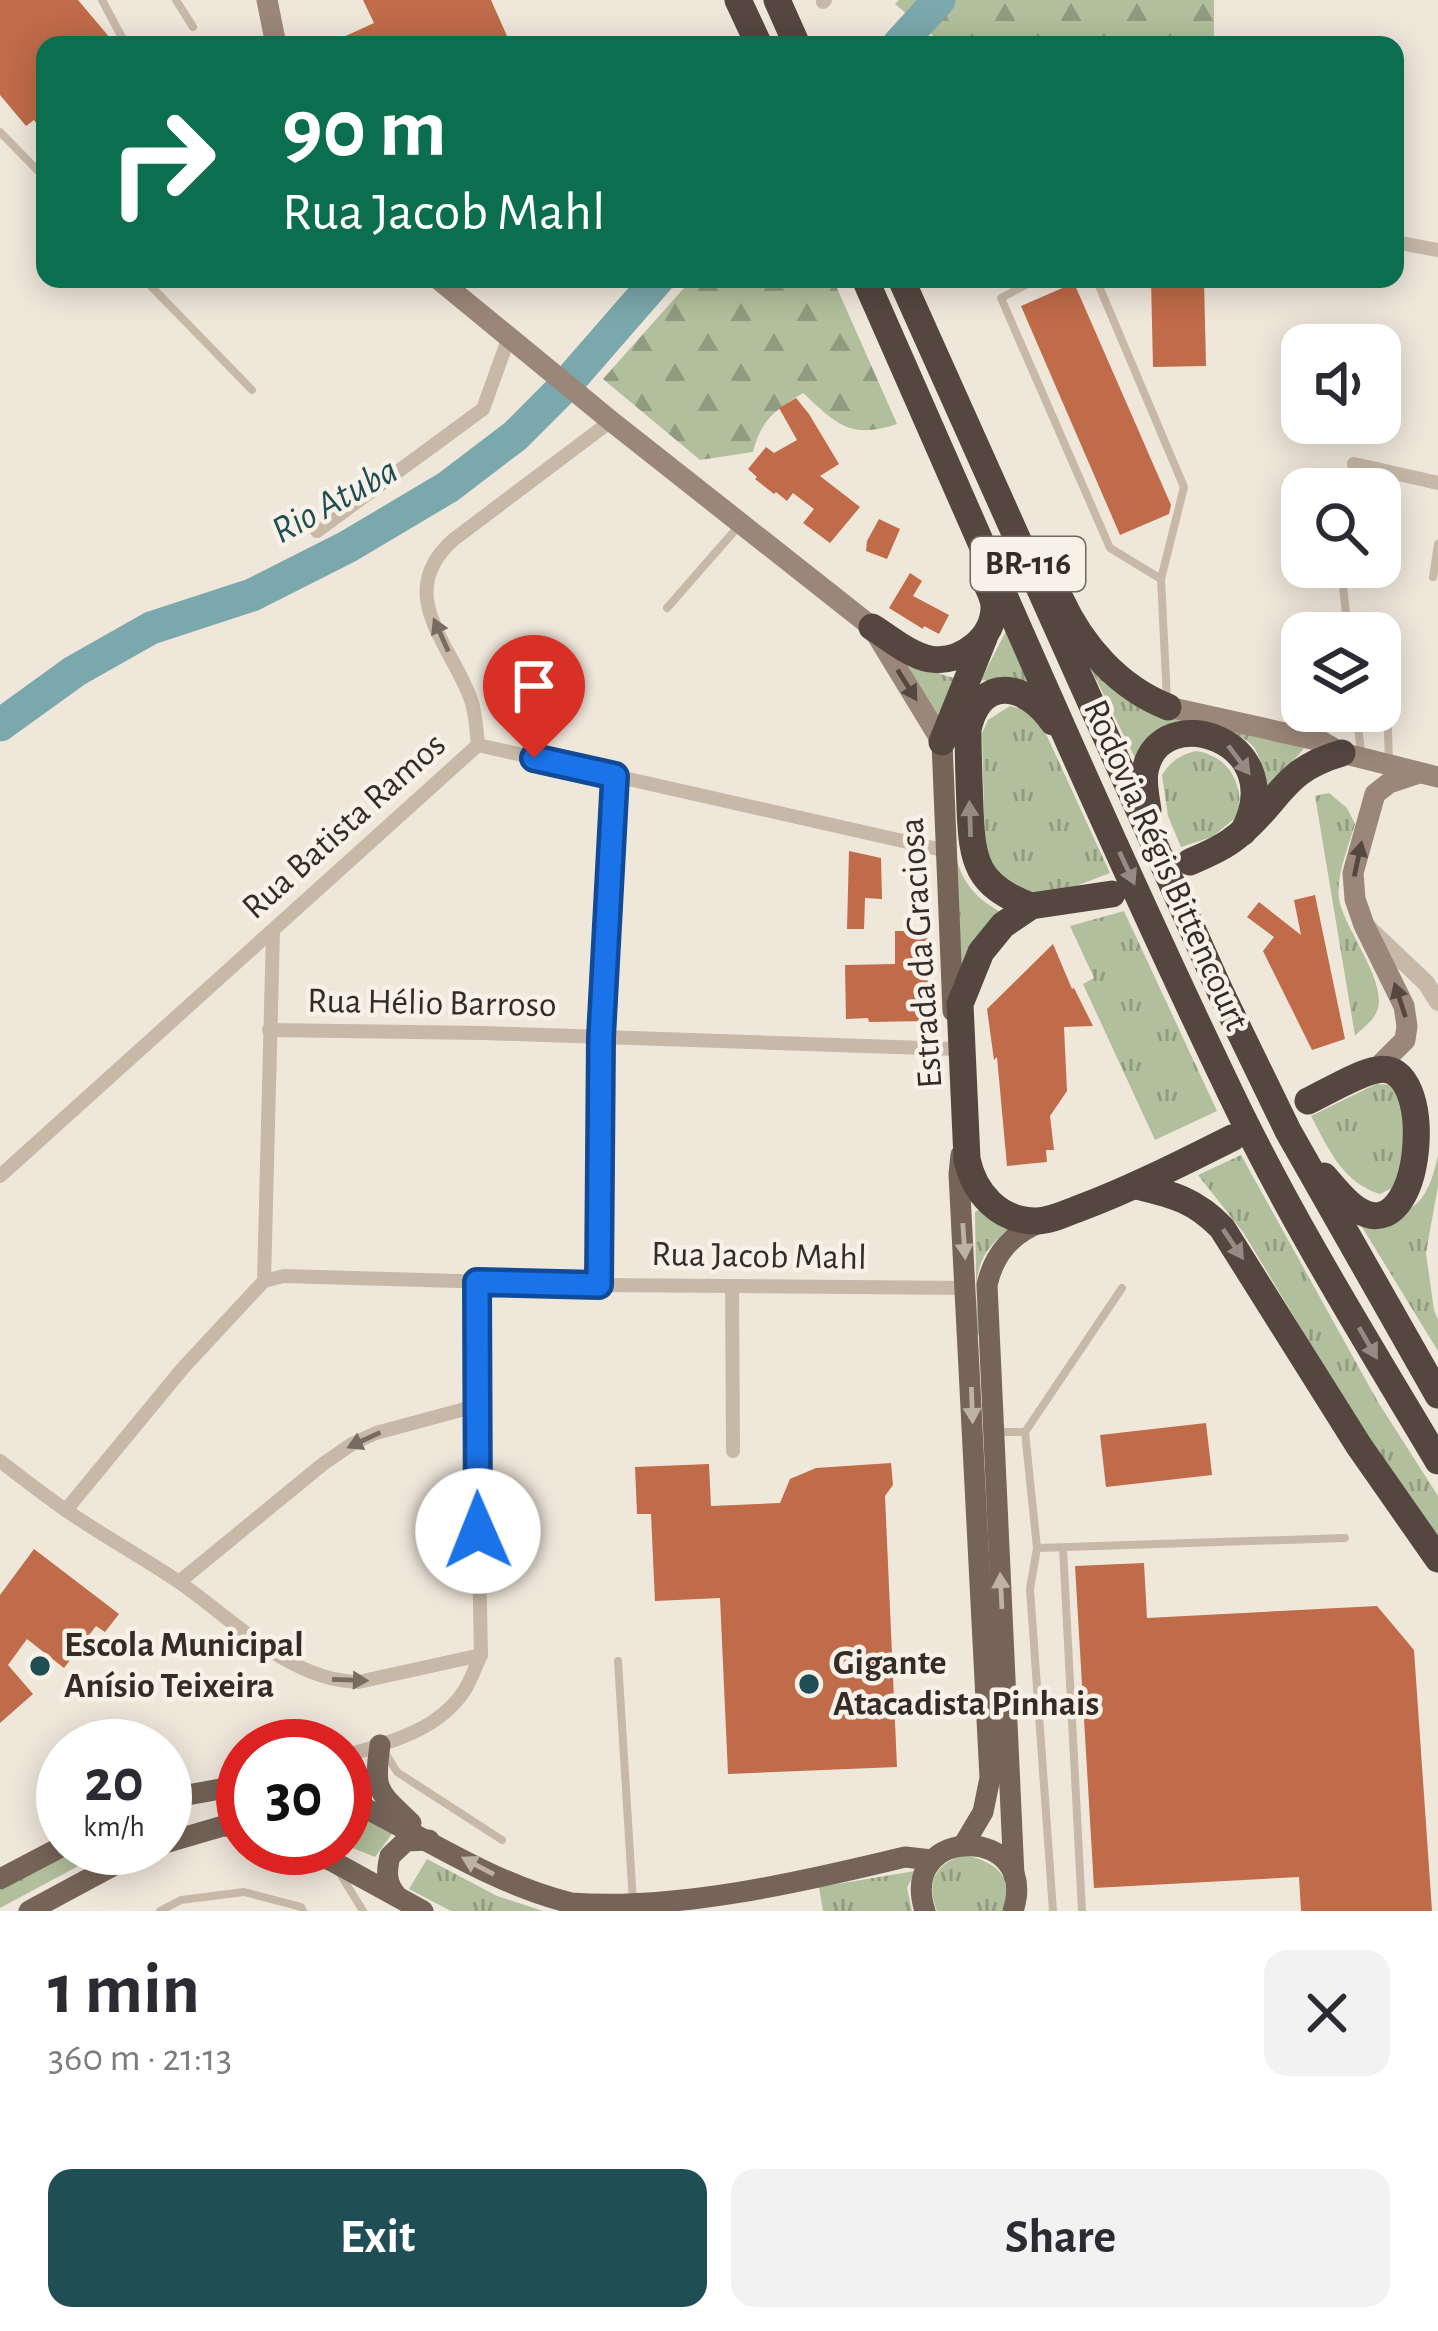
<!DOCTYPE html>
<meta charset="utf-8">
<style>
body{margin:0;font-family:"Alegreya Sans",sans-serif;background:#f2f2f3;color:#2b2b33;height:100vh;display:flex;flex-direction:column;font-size:45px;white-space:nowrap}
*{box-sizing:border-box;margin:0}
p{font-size:39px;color:#7c7c81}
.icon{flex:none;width:66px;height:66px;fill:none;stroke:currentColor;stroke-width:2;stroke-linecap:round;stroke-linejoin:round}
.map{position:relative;height:1911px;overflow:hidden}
.drawer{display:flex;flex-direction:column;background:#fff;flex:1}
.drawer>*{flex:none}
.guide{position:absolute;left:36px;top:36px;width:1368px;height:252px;border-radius:24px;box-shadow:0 6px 30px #0003;background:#0b6e4f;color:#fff;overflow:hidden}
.controls{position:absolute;left:1281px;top:324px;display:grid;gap:24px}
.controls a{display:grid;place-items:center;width:120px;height:120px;border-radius:24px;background:#fff;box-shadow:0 6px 30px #0003;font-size:60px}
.speed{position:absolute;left:36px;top:1719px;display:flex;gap:24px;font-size:60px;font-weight:700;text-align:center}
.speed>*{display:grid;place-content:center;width:156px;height:156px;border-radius:50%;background:#fff;box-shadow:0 6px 30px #0003;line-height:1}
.speed small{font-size:30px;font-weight:400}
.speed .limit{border:18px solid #d22;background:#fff;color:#111}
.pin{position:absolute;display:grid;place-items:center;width:102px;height:102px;color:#fff;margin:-123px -51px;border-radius:50% 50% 50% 0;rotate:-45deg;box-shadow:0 0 12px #0007}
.pin .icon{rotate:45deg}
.me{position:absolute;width:132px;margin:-66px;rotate:359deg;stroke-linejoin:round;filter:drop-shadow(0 0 9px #0008)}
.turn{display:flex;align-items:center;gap:42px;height:252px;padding:0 48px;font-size:54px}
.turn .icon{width:156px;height:156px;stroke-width:2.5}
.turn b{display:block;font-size:84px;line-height:102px}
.round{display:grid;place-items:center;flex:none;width:126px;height:126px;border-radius:24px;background:#f2f2f3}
.summary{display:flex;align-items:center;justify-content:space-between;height:204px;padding:0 48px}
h1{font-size:72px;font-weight:700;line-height:90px}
.cta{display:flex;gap:24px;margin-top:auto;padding:24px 48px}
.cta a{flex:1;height:138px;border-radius:24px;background:#1f4e54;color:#fff;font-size:48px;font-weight:700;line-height:138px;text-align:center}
.cta a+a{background:#f2f2f3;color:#2b2b33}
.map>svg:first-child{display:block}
.grass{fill:url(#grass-tufts)}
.forest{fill:url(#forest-firs)}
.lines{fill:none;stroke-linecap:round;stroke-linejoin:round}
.river{stroke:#7ba8ac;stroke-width:33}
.building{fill:#c06b49}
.service{stroke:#c8b8a8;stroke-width:8}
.minor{stroke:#c8b8a8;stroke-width:14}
.tertiary{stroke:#c8b8a8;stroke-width:18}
.secondary{stroke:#9b8779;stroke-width:21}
.primary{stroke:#766459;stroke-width:21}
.motorway{stroke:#55473f;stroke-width:27}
.oneway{fill:#776b62}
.oneway2{fill:#544740}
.oneway3{fill:#968b82}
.oneway4{fill:#beb2a7}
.route-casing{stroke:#114b97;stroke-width:30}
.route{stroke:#1a73e8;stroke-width:21}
.poi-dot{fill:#1f4e54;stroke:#f8f1e7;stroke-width:4.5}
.labels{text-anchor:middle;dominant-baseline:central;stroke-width:9;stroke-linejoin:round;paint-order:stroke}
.shield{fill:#f8f1e7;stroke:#706761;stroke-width:3}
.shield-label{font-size:33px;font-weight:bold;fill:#352c28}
.street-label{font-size:36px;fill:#352c28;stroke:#f8f1e7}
.poi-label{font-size:36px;font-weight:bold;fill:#352c28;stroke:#f8f1e7;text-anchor:start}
.water-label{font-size:39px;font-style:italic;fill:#1f4e54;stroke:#f8f1e7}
</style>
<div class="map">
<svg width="1438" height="1911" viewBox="0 0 1438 1911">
<defs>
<pattern id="grass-tufts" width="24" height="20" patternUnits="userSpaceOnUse" patternTransform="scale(3)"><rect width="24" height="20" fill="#b1bf9c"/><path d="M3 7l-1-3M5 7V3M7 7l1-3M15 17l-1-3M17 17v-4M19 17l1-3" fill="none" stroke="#919b7f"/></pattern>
<pattern id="forest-firs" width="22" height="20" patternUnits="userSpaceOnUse" patternTransform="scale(3)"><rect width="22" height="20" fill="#b1bf9c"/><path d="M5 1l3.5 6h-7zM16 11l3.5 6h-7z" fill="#919b7f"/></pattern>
</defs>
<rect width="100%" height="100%" fill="#f0e7db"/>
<!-- grass -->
<g class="grass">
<polygon points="1008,627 1034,686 981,680"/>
<polygon points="912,666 954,678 939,716 936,717 909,667"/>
<polygon points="1091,669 1190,722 1137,762"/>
<polygon points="1010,706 1025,710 1040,721 1110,873 1063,891 1037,893 1013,886 996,874 985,854 982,733 988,720"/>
<path d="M1226 728 1304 748 1266 794C1259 758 1264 743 1225 731Z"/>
<path d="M1196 751C1229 756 1243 783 1239 815L1212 837 1181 847 1168 816 1162 775C1171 761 1180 755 1196 751Z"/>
<path d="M1329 793 1347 808 1355 824C1348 848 1336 875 1339 899 1344 930 1393 988 1375 1015 1371 1023 1361 1029 1355 1036L1315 796Z"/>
<path d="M956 857C962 883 978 900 1001 912L961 974Z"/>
<polygon points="1124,911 1217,1111 1155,1140 1083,984 1094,978 1070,926"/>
<path d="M1376 1084 1397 1085 1412 1096 1396 1186 1380 1194C1343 1183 1328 1148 1311 1116Z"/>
<polygon points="1241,1155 1378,1402 1438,1496 1438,1540 1359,1424 1243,1232 1198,1175"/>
<path d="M1438 1155V1186L1426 1253 1434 1310 1438 1320V1351L1359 1222C1411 1213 1426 1211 1438 1155Z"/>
<path d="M978 1210 1009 1229C968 1260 976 1288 980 1334L977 1335 975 1212Z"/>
<polygon points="345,1809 394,1831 375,1857 345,1845"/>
<polygon points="80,1848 112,1848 0,1908 0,1890"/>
<path d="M965 1855C996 1862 1016 1877 1002 1911H937C925 1881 936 1863 965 1855Z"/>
<polygon points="427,1859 497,1896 543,1911 451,1911 409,1889"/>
<polygon points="915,1871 907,1888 912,1911 823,1911 819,1887"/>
</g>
<!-- forest -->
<g class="forest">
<polygon points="899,0 1214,0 1214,45 944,45 895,4"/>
<path d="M692 279H833L897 424C849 440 836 423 803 393 775 410 761 420 753 452L700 460 603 379Z"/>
</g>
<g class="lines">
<!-- river -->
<g class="river">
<polyline points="898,45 939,0"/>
<polyline points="0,725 75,671 151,628 252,595 347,547 448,487 515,436 564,387 658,279"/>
</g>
</g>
<!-- building -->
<g class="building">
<polygon points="0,0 78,0 116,45 45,45 45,135 34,120 26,126 0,95"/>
<polygon points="363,0 491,0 507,36 487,45 326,45 374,23"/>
<polygon points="1151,279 1204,279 1206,366 1153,367"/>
<polygon points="1074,283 1171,505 1169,514 1120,535 1021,306"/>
<polygon points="796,398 809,414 839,464 820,476 860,507 830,543 803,523 814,509 793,493 787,501 776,492 774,494 755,479 757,477 748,469 766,447 774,453 797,440 779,408"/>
<polygon points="879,519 900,529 887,559 866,551 867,541"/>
<polygon points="910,573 922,581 913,596 949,615 939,634 924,626 923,629 889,608"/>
<polygon points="849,851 881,858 882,899 865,898 864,929 847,929"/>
<polygon points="1315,895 1345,1039 1312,1050 1263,951 1274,937 1247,917 1259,902 1301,935 1294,900"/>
<polygon points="895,931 927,931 928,1021 869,1022 868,1018 846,1019 845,965 895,964"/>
<polygon points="1053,944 1072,989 1074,988 1093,1026 1064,1027 1067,1091 1050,1116 1054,1150 1046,1150 1047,1162 1007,1166 997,1057 994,1060 987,1009"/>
<polygon points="1206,1423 1212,1475 1106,1487 1100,1435"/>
<polygon points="891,1463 893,1485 885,1496 897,1767 728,1774 720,1598 655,1601 651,1514 637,1514 635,1467 709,1464 711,1506 780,1503 790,1479 816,1468"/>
<polygon points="34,1549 119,1614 105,1632 96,1626 64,1668 27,1639 8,1665 33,1694 0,1723 0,1595"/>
<polygon points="1144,1563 1147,1618 1377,1606 1414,1650 1432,1911 1301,1911 1299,1877 1094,1888 1075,1566"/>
</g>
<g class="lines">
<!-- service -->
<g class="service">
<polyline points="102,0 126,45"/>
<polyline points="176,0 193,27"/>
<polyline points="0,132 45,178"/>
<polyline points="144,279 252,390"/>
<polyline points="1037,279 1001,298 1110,548 1161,579"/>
<polyline points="1096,279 1184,487 1161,579 1167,700"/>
<polyline points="1341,567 1348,633"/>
<polyline points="1433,577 1438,544"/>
<polyline points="667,608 737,528"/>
<polyline points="1387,704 1389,762"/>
<polyline points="1356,711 1361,751"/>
<polyline points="995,1432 1025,1432 1122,1288"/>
<polyline points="1025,1432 1037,1548 1030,1589 1053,1911"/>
<polyline points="1037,1548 1345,1538"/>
<polyline points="1063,1548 1082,1911"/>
<polyline points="618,1661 633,1902"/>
<polyline points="384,1751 397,1772 502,1840"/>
<polyline points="339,1872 363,1911"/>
<polyline points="160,1911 181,1900 244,1892 301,1907 303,1911"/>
</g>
<!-- minor -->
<g class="minor">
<polyline points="823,2 825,0"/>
<polyline points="1395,242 1438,250"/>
<polyline points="1354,464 1438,483"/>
<polyline points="317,531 483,409 509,337"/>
<path d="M478 745C476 729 476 711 470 697 449 642 394 593 453 540L611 421"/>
<polyline points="269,1030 483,1033 955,1049"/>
<polyline points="0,1176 478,745 947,851"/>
<polyline points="264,1281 284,1276 599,1285 967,1288"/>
<polyline points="599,1285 600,1037 615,776"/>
<polyline points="732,1286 733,1451"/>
<path d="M0 1461C22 1478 44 1495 67 1511 102 1535 140 1556 176 1580 231 1617 287 1680 358 1682L481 1655"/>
<polyline points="66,1510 183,1368 264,1281 273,931"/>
<polyline points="179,1582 323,1464 352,1444 376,1433 476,1406"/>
<path d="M345 1756C387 1743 438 1731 464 1691 471 1681 475 1667 481 1655L476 1406 477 1282"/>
</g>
<!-- tertiary -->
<polyline class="tertiary" points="1368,928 1426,983 1438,1002"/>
<!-- secondary -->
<g class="secondary">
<polyline points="267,0 276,45"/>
<polyline points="438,279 611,421 872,627 942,742"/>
<polyline points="1168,707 1321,741 1342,753 1438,777"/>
<polyline points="1375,1070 1405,1040 1407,1026 1404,1006 1364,925 1355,899 1353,873 1375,794 1389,783 1419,773"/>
</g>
<!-- primary -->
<g class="primary">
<polyline points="942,742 953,1011"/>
<polyline points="961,1155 959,1174 990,1778 983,1812 964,1844"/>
<path d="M380 1745C373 1792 378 1791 411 1823"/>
<polyline points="165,1799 243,1785"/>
<path d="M345 1802 363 1807C430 1841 497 1885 571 1903 676 1911 802 1882 905 1857L932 1860"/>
<polyline points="165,1843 223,1826 243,1828"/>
<polyline points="302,1848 332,1861 423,1911"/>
<path d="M1014 1876 987 1285C994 1253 1014 1231 1045 1221"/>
<polyline points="0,1879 63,1846"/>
<path d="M397 1896C386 1884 386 1872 390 1856L406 1841 429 1840"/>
<polyline points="29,1911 120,1862 152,1848"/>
<path d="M925 1911C897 1823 1041 1825 1013 1911"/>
</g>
<!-- motorway -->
<g class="motorway">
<polyline points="738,0 759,45"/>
<polyline points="777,0 797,45"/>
<path d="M865 279C985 550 1101 823 1229 1090 1290 1218 1366 1340 1438 1461"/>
<polyline points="901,279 1220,991 1288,1131 1438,1395"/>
<path d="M1060 598C1082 646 1118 687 1168 707"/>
<path d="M872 627C890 638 909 655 930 659 961 664 995 638 994 605 993 596 988 587 984 579"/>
<polyline points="942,742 984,638"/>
<path d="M1148 810C1146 797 1143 784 1145 771 1159 697 1293 740 1243 832"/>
<path d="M1190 862C1208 854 1225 847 1240 834 1282 799 1282 770 1342 753"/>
<path d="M1112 894 1031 906 1003 925 981 952 960 1004 967 1159C974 1193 999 1221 1036 1221 1051 1221 1066 1213 1080 1208 1133 1188 1182 1163 1232 1138"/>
<path d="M1031 906C976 886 972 861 970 808 969 781 968 755 968 729 981 674 1026 683 1053 722"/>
<path d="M1308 1101C1325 1093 1360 1072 1377 1070 1438 1055 1425 1251 1358 1210 1345 1202 1334 1187 1324 1176"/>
<path d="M1137 1186C1174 1195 1195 1200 1222 1228L1359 1446 1438 1559"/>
</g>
</g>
<!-- one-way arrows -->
<defs><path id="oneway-solid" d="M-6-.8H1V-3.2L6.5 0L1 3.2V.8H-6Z" transform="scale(3)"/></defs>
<g class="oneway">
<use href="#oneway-solid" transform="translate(441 635) rotate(-114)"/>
<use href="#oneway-solid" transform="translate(364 1440) rotate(155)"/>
<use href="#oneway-solid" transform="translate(350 1680) rotate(2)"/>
</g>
<g class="oneway2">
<use href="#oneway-solid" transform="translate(907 685) rotate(58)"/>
<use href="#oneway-solid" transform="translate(1358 859) rotate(-78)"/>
<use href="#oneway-solid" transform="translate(1400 1000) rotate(-108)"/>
</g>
<g class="oneway3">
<use href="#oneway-solid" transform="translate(1239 760) rotate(53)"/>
<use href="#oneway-solid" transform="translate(970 819) rotate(-92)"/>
<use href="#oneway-solid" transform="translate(1127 868) rotate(65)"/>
<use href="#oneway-solid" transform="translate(1233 1244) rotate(56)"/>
<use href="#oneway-solid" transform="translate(1368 1343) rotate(60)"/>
</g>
<g class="oneway4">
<use href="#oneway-solid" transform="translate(964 1241) rotate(86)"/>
<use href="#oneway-solid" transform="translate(972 1405) rotate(88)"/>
<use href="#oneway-solid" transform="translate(1001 1591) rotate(-93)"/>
<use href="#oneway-solid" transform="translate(478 1866) rotate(-152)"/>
</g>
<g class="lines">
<defs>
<polyline id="route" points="478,1531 477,1282 599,1285 601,1037 615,776 534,758"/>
</defs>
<!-- route casing -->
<use href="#route" class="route-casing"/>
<!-- route -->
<use href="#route" class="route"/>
</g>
<!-- markers -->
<g class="poi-dot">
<circle cx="40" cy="1666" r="12"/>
<circle cx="809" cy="1684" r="12"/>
</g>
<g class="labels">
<!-- shield labels -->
<rect class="shield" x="971" y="537" width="114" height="54" rx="9"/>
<g class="shield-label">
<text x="1028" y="564">BR-116</text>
</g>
<!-- street labels -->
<g class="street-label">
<text transform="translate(344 826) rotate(-42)">Rua Batista Ramos</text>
<text transform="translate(1166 865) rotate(66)">Rodovia Régis Bittencourt</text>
<text transform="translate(921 953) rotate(-94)">Estrada da Graciosa</text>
<text transform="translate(432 1003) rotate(1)">Rua Hélio Barroso</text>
<text transform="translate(759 1256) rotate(1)">Rua Jacob Mahl</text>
</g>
<!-- poi labels -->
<g class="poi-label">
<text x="64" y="1645">Escola Municipal<tspan x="64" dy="41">Anísio Teixeira</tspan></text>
<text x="833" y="1663">Gigante<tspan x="833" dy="41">Atacadista Pinhais</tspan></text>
</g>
<!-- water labels -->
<g class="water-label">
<text transform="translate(335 501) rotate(-29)">Rio Atuba</text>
</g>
</g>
</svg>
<div class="controls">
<a><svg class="icon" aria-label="sound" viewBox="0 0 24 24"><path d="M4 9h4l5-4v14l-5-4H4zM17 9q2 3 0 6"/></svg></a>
<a><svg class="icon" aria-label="search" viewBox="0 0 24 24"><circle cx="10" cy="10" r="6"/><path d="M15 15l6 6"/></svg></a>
<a><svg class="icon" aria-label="layers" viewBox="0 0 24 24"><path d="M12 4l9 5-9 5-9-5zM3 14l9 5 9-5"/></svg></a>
</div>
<div class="speed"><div>20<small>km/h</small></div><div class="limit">30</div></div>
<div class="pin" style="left:534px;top:758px;background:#d93025"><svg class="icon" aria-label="arrive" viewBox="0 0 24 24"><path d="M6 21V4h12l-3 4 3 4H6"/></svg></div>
<svg class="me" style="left:478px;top:1531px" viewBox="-20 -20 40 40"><circle r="19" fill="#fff"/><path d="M0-13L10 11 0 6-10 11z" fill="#1a73e8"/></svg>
<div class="guide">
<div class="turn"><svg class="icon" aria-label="right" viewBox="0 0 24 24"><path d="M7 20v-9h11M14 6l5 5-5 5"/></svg><div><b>90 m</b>Rua Jacob Mahl</div></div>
</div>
</div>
<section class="drawer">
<div class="summary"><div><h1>1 min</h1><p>360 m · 21:13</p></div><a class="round"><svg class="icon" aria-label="close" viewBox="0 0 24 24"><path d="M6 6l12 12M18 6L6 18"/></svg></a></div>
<div class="cta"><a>Exit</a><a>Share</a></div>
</section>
